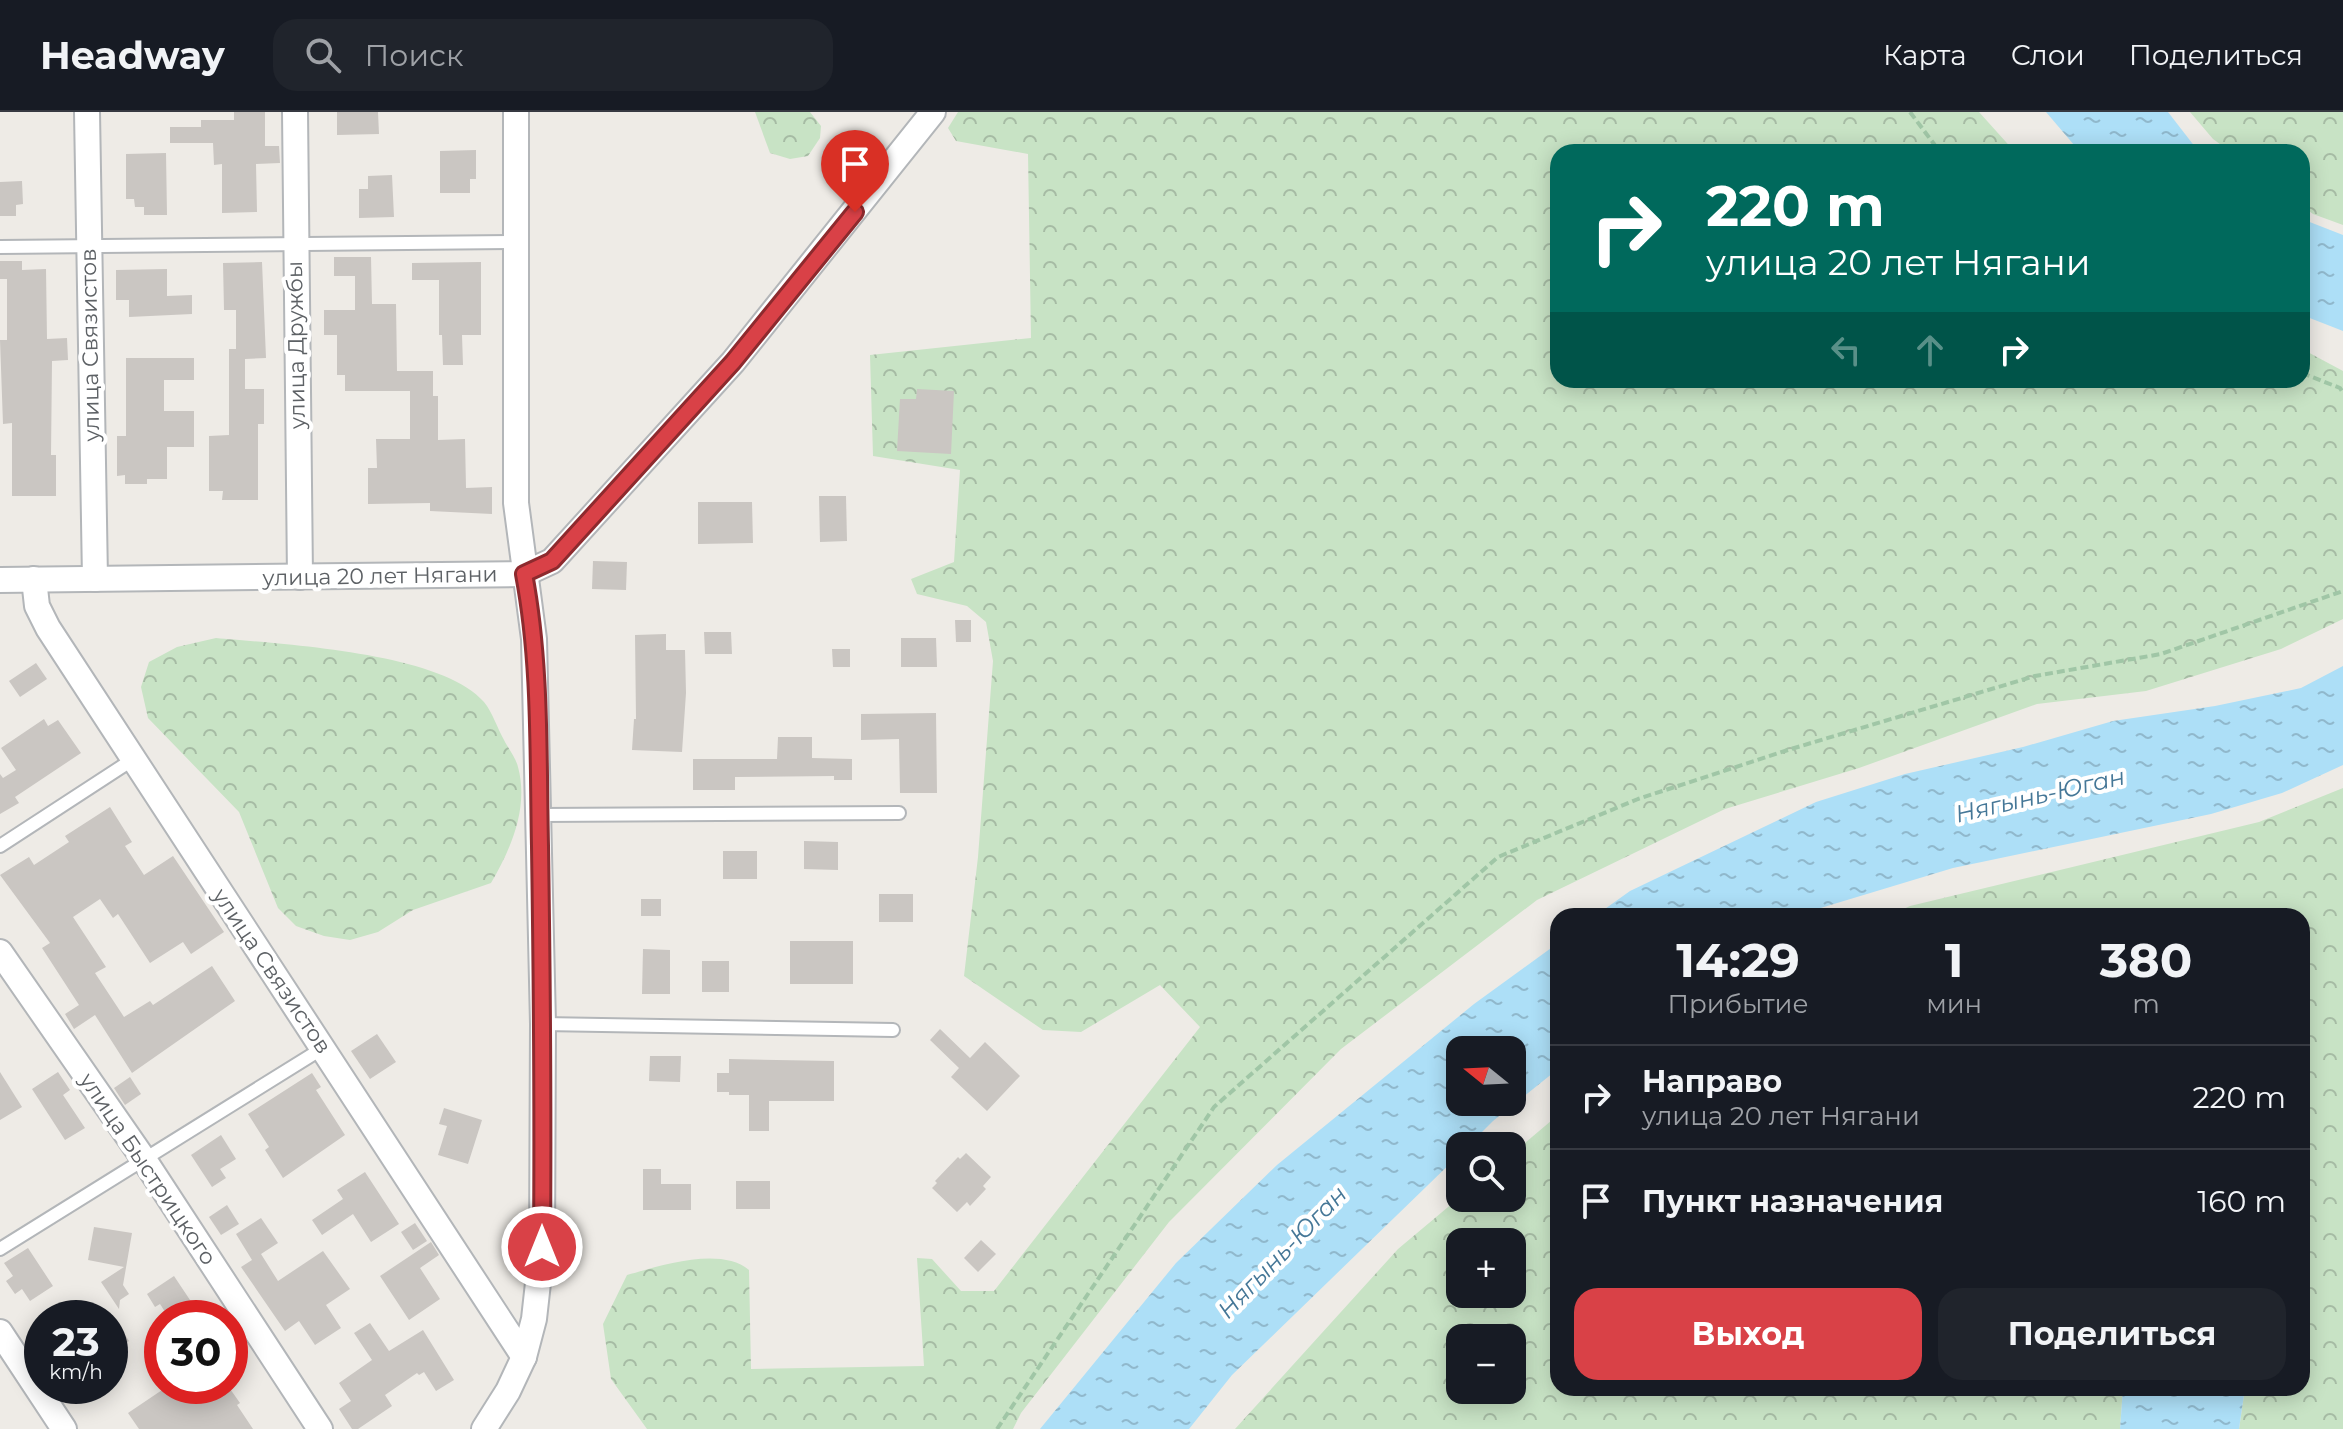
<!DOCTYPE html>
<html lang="ru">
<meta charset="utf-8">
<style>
body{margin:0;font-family:Montserrat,sans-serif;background:#20242c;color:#f1f3f6;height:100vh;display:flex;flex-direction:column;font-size:30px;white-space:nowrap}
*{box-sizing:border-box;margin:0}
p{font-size:26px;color:#9ea1a6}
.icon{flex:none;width:44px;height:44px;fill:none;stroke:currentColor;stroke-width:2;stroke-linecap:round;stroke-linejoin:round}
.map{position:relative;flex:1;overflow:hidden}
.sheet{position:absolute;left:1550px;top:796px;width:760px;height:488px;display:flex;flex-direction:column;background:#171b24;border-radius:24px;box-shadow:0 4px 20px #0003}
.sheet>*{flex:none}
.guide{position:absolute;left:1550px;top:32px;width:760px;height:244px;border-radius:24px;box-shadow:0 4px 20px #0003;background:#00695c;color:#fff;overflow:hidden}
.needle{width:52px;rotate:288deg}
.fabs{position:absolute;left:1446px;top:924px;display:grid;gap:16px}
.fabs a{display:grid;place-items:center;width:80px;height:80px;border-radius:16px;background:#171b24;box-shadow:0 4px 20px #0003;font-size:40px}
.speed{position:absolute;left:24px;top:1188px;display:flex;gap:16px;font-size:40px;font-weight:700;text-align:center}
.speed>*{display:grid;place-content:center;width:104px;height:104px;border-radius:50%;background:#171b24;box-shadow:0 4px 20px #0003;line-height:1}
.speed small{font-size:20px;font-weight:400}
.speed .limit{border:12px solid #d22;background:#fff;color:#111}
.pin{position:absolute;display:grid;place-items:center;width:68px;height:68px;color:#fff;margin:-82px -34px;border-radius:50% 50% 50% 0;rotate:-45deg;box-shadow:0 0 8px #0007}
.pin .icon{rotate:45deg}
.me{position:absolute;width:88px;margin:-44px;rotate:0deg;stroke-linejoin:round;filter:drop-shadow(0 0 6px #0008)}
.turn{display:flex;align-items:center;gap:28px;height:168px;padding:0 24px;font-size:36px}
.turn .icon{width:104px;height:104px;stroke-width:2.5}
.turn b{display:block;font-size:56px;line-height:68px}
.lanes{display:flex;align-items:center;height:76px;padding:0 24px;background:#0003;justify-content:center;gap:40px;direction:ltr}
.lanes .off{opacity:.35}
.eta{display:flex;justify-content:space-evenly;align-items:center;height:136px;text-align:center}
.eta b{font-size:48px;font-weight:700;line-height:56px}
.button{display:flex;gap:16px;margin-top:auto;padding:16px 24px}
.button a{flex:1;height:92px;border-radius:24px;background:#d94147;color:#fff;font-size:32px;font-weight:700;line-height:92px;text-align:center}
.button a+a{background:#20242c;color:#f1f3f6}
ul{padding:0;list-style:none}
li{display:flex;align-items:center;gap:24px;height:104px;padding:0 24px;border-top:2px solid #363941}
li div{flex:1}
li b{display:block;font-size:30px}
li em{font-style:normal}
header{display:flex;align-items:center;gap:48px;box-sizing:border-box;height:112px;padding:0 40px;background:#171b24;border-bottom:2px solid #363941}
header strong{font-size:38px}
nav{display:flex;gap:44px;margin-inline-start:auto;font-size:28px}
.search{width:560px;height:72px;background:#20242c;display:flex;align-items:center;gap:20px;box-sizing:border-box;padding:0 28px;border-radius:24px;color:#9ea1a6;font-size:30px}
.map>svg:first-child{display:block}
.forest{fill:url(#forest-crowns);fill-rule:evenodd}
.water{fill:url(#water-ripples);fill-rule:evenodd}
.building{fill:#cac6c2}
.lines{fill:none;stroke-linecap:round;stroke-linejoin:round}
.service-casing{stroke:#b3b6b9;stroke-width:16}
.minor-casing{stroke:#b3b6b9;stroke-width:28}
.path{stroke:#a0c6a6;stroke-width:4;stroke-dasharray:8 4;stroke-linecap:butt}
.service{stroke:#fff;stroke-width:12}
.minor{stroke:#fff;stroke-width:24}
.route-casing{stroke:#8d2a2e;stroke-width:20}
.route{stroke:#d94147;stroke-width:14}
.labels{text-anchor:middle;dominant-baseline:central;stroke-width:8;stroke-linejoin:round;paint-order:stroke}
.street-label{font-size:22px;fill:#5d6165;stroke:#fff}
.water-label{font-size:24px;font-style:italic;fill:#457797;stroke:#fff}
</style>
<header>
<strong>Headway</strong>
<div class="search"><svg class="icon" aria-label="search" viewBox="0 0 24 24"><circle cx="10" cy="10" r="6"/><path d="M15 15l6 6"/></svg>Поиск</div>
<nav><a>Карта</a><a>Слои</a><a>Поделиться</a></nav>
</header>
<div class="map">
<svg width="2343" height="1317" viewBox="0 0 2343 1317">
<defs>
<pattern id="forest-crowns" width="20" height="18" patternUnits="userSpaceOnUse" patternTransform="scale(2)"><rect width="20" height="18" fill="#c8e3c5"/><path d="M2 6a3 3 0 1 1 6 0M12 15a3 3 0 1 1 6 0" fill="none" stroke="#a6bba4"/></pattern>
<pattern id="water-ripples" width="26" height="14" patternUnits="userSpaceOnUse" patternTransform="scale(2)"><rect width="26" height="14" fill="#addff7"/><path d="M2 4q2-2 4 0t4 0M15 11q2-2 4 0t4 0" fill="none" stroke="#90b8cc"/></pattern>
</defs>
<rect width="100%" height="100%" fill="#eeebe6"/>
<!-- forest -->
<g class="forest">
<polygon points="755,0 810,0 821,14 820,26 808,44 790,47 770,41"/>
<path d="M958 0H1979L2015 40H1558V268H2302V237L2343 259V507L2281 537 2146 579 2037 592 1859 656 1725 697 1537 788 1341 937 1169 1110 1021 1301 1013 1317H647L611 1267 603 1212 627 1163C660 1154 720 1134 749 1158L751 1257 924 1254 917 1146 932 1147 961 1179H994L1200 915 1160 873 1081 920 1043 918 964 864 978 745 993 549 986 510 967 494 917 482 911 467 954 450 960 358 873 344 870 243 1031 226 1028 42 956 29 948 16Z"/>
<polygon points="2190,0 2343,0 2343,113 2313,102 2302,94 2302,40 2231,40 2213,27"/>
<path d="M216 526C280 532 442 540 484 590 493 601 497 616 504 628 508 636 516 646 518 655 529 695 511 737 491 771L413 798 378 820 350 828 324 824 296 814 278 796 239 700 148 606 141 575 149 550 177 535Z"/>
<polygon points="2343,676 2343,1317 2239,1317 2245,1276 2302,1276 2302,804 1888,804 1910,794 2259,710"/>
<path d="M1558 1003V1276H2123L2120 1317H1235L1398 1137 1460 1085 1512 1086V1042ZM1460 1130H1512V1182H1460ZM1460 1226H1512V1278H1460Z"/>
</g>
<!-- water -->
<g class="water">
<polygon points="2046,0 2168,0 2199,40 2080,40"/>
<polygon points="2302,107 2343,123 2343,219 2302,203"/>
<polygon points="2343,554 2343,653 2282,681 2211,702 1953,756 1814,798 1803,804 1595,804 1630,779 1816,690 1905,662 2023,635 2113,609 2215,594 2301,576"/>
<path d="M1558 831V957L1493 1009 1468 1034H1460V1042L1232 1263 1189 1317H1040L1176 1151 1277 1053 1474 892ZM1512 938V990H1460V938Z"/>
<polygon points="2123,1276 2245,1276 2239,1317 2120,1317"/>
</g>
<!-- building -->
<g class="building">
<polygon points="234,0 265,0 265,34 279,34 280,51 256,52 257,100 222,101 222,52 214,53 213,31 170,31 170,15 201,15 201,8 234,8"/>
<polygon points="337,0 378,0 379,22 337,23"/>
<polygon points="476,38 476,67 470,67 470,81 440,81 440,39"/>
<polygon points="166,41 167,103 144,103 144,95 135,95 134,87 126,87 126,42"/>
<polygon points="392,63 394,105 359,106 359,77 368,77 368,64"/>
<polygon points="22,69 23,92 16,93 16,104 0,104 0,70"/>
<polygon points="334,145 371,145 372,192 396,192 397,259 433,259 433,284 438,284 438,328 465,327 466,376 492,375 492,402 430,399 430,391 368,392 368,356 377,356 376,327 410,327 410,279 345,279 345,263 337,263 337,223 324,223 324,198 355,198 355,164 334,164"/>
<polygon points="0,149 22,149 22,158 46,157 47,227 67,226 68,248 52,249 51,343 56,343 56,384 12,384 12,311 3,312 0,228 7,228 7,167 0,167"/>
<polygon points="262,150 266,246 245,247 245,277 264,277 264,312 258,312 258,388 222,388 223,379 209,379 209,324 229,323 229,237 236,237 236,198 224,198 223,151"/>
<polygon points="481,150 481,223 462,223 463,253 443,253 442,223 439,223 439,168 412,168 412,151"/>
<polygon points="167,157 167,184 192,183 192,202 129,205 129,188 116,188 116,158"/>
<polygon points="126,246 194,246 194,268 164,268 164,299 194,299 194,335 167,335 167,367 147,367 147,372 125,372 125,363 117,364 117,324 126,324"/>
<polygon points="917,277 954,279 951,342 897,339 900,287 916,287"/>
<polygon points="819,384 846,384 847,429 820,430"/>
<polygon points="698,390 752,390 753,431 698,432"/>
<polygon points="593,449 627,450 626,478 592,477"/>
<polygon points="955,508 971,508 971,530 956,530"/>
<polygon points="704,520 731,520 732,542 705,542"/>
<polygon points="666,522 666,538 685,538 686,581 682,640 632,638 634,607 636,607 635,523"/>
<polygon points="901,526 936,526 937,555 901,555"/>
<polygon points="832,537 850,537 850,555 833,555"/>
<polygon points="36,551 47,567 20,585 9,569"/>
<polygon points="936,601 937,681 900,681 899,627 861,628 861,602"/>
<polygon points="44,607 48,614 58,608 81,641 15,685 19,691 0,702 0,662 3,666 16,658 1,636"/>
<polygon points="778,625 812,625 812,646 852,647 852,668 834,668 834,664 735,665 735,678 693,678 693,647 777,647"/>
<polygon points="110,695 132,730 125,734 144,763 173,744 224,820 191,842 183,830 150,851 118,802 113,806 100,787 73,805 106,855 95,861 124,905 150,889 153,893 212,854 235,889 132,961 95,903 74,917 65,902 79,893 42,836 50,831 0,763 29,745 34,753 69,730 65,724"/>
<polygon points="804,729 838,730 838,758 804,757"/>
<rect x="723" y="739" width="34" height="28"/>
<rect x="879" y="782" width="34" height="28"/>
<rect x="641" y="787" width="20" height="17"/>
<rect x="790" y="829" width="63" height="43"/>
<polygon points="643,837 670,838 670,882 642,882"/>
<rect x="702" y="849" width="27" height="31"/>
<polygon points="940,917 970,946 985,930 1020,964 987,999 951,965 959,956 930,928"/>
<polygon points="377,922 396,950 370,967 351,939"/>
<polygon points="650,944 681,944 680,970 649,969"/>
<polygon points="729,947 834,949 834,989 769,989 769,1019 749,1019 749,983 729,983 729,980 717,980 717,961 729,961"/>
<polygon points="0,960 22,995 0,1008"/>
<polygon points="58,960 70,978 63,983 85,1016 65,1028 32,977"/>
<polygon points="312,961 321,975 316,978 345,1023 283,1066 265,1038 269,1035 248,1002"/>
<polygon points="130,965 141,982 125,993 114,976"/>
<polygon points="444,996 482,1008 468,1052 438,1043 447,1014 439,1012"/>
<polygon points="221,1023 236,1047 220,1057 226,1066 212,1075 191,1043"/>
<polygon points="966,1041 991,1065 983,1074 986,1077 970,1094 967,1090 957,1100 932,1076 937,1071 935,1069 958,1045 960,1047"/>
<polygon points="643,1057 661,1057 661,1072 691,1072 691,1098 643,1098"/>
<polygon points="365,1060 399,1112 371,1130 353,1102 322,1123 312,1108 343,1087 337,1078"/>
<rect x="736" y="1069" width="34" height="28"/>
<polygon points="227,1093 239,1112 221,1123 209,1105"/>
<polygon points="261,1106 278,1131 261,1142 278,1169 323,1139 350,1177 326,1193 341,1216 315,1233 299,1209 285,1219 241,1155 252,1148 236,1122"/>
<polygon points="415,1111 427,1129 413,1138 401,1120"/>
<polygon points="94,1115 132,1121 123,1173 129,1182 120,1188 119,1197 101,1170 124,1155 88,1148"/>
<polygon points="981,1128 996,1142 978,1160 964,1146"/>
<polygon points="431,1130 439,1143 420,1156 440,1187 409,1208 380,1164"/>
<polygon points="28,1136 53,1174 30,1189 22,1177 15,1182 6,1169 13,1164 4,1151"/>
<polygon points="174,1164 202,1206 169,1206 160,1192 155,1195 147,1182"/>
<polygon points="110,1200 129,1229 110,1242"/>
<polygon points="370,1211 389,1239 423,1218 454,1268 436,1279 424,1260 419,1263 417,1261 385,1283 392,1294 358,1317 352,1317 339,1297 351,1289 339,1271 372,1248 354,1221"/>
<polygon points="168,1274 228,1274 240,1291 237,1293 253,1317 139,1317 128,1301"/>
</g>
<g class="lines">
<defs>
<g id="service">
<polyline points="0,135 515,130"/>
<polyline points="540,703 899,701"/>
<polyline points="0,734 132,648"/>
<polyline points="543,912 893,918"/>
<polyline points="0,1137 323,936"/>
</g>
<g id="minor">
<polyline points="87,0 95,467"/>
<polyline points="295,0 300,465"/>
<polyline points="34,467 37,494 48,516 524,1245"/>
<polyline points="0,468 524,462 552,449 733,250 933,0"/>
<polyline points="0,840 143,1046 320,1317"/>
<polyline points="0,1220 64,1317"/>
<polyline points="484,1317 508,1279 524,1245 534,1207 542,1135 543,912 534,527 516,391 516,0"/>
</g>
</defs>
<!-- service casing -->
<use href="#service" class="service-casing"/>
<!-- minor casing -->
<use href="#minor" class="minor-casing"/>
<!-- path -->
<g class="path">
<polyline points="1910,0 1940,40"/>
<polyline points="2302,261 2340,276 2343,281"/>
<polyline points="997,1317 1214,995 1498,745 1638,687 1791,637 2035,564 2161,542 2343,479"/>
</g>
<!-- service -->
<use href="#service" class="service"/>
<!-- minor -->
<use href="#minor" class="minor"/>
</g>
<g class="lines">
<defs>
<path id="route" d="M542 1135C543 1001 542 868 540 734 538 644 541 551 524 462L552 449 572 427 733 250 855 100"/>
</defs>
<!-- route casing -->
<use href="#route" class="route-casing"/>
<!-- route -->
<use href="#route" class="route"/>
</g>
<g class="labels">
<!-- street labels -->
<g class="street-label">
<text transform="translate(90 233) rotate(-91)">улица Связистов</text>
<text transform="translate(296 233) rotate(-91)">улица Дружбы</text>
<text transform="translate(380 464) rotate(-1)">улица 20 лет Нягани</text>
<text transform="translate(272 859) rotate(56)">улица Связистов</text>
<text transform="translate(148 1057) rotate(56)">улица Быстрицкого</text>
</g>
<!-- water labels -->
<g class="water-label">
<text transform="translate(2040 683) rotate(-13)">Нягынь-Юган</text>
<text transform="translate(1282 1140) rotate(-46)">Нягынь-Юган</text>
</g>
</g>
</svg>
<div class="fabs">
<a><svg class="needle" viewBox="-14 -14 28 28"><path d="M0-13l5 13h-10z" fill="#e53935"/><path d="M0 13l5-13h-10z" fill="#9ea1a6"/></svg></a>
<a><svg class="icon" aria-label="search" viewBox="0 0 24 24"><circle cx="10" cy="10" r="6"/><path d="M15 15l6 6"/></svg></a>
<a>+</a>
<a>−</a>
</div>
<div class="speed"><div>23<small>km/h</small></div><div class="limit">30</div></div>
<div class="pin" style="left:855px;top:100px;background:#d93025"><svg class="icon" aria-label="arrive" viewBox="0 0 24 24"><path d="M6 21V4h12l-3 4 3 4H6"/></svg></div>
<svg class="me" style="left:542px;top:1135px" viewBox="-20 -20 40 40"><circle r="17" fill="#d94147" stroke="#fff" stroke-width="3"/><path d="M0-11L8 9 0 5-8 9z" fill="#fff"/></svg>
<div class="guide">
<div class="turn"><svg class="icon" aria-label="right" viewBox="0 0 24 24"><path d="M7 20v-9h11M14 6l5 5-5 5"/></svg><div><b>220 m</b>улица 20 лет Нягани</div></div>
<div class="lanes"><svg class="icon off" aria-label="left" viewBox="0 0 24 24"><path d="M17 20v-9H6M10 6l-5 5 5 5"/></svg><svg class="icon off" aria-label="ahead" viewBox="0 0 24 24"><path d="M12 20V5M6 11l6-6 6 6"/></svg><svg class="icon" aria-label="right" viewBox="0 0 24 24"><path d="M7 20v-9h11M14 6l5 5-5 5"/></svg></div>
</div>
<section class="sheet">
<div class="eta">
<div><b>14:29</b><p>Прибытие</p></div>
<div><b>1</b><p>мин</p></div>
<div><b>380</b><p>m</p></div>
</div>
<ul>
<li><svg class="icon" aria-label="right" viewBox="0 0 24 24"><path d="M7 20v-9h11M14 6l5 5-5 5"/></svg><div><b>Направо</b><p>улица 20 лет Нягани</p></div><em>220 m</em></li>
<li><svg class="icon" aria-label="arrive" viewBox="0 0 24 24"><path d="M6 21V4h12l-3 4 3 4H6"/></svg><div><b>Пункт назначения</b></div><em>160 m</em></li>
</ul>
<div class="button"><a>Выход</a><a>Поделиться</a></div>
</section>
</div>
